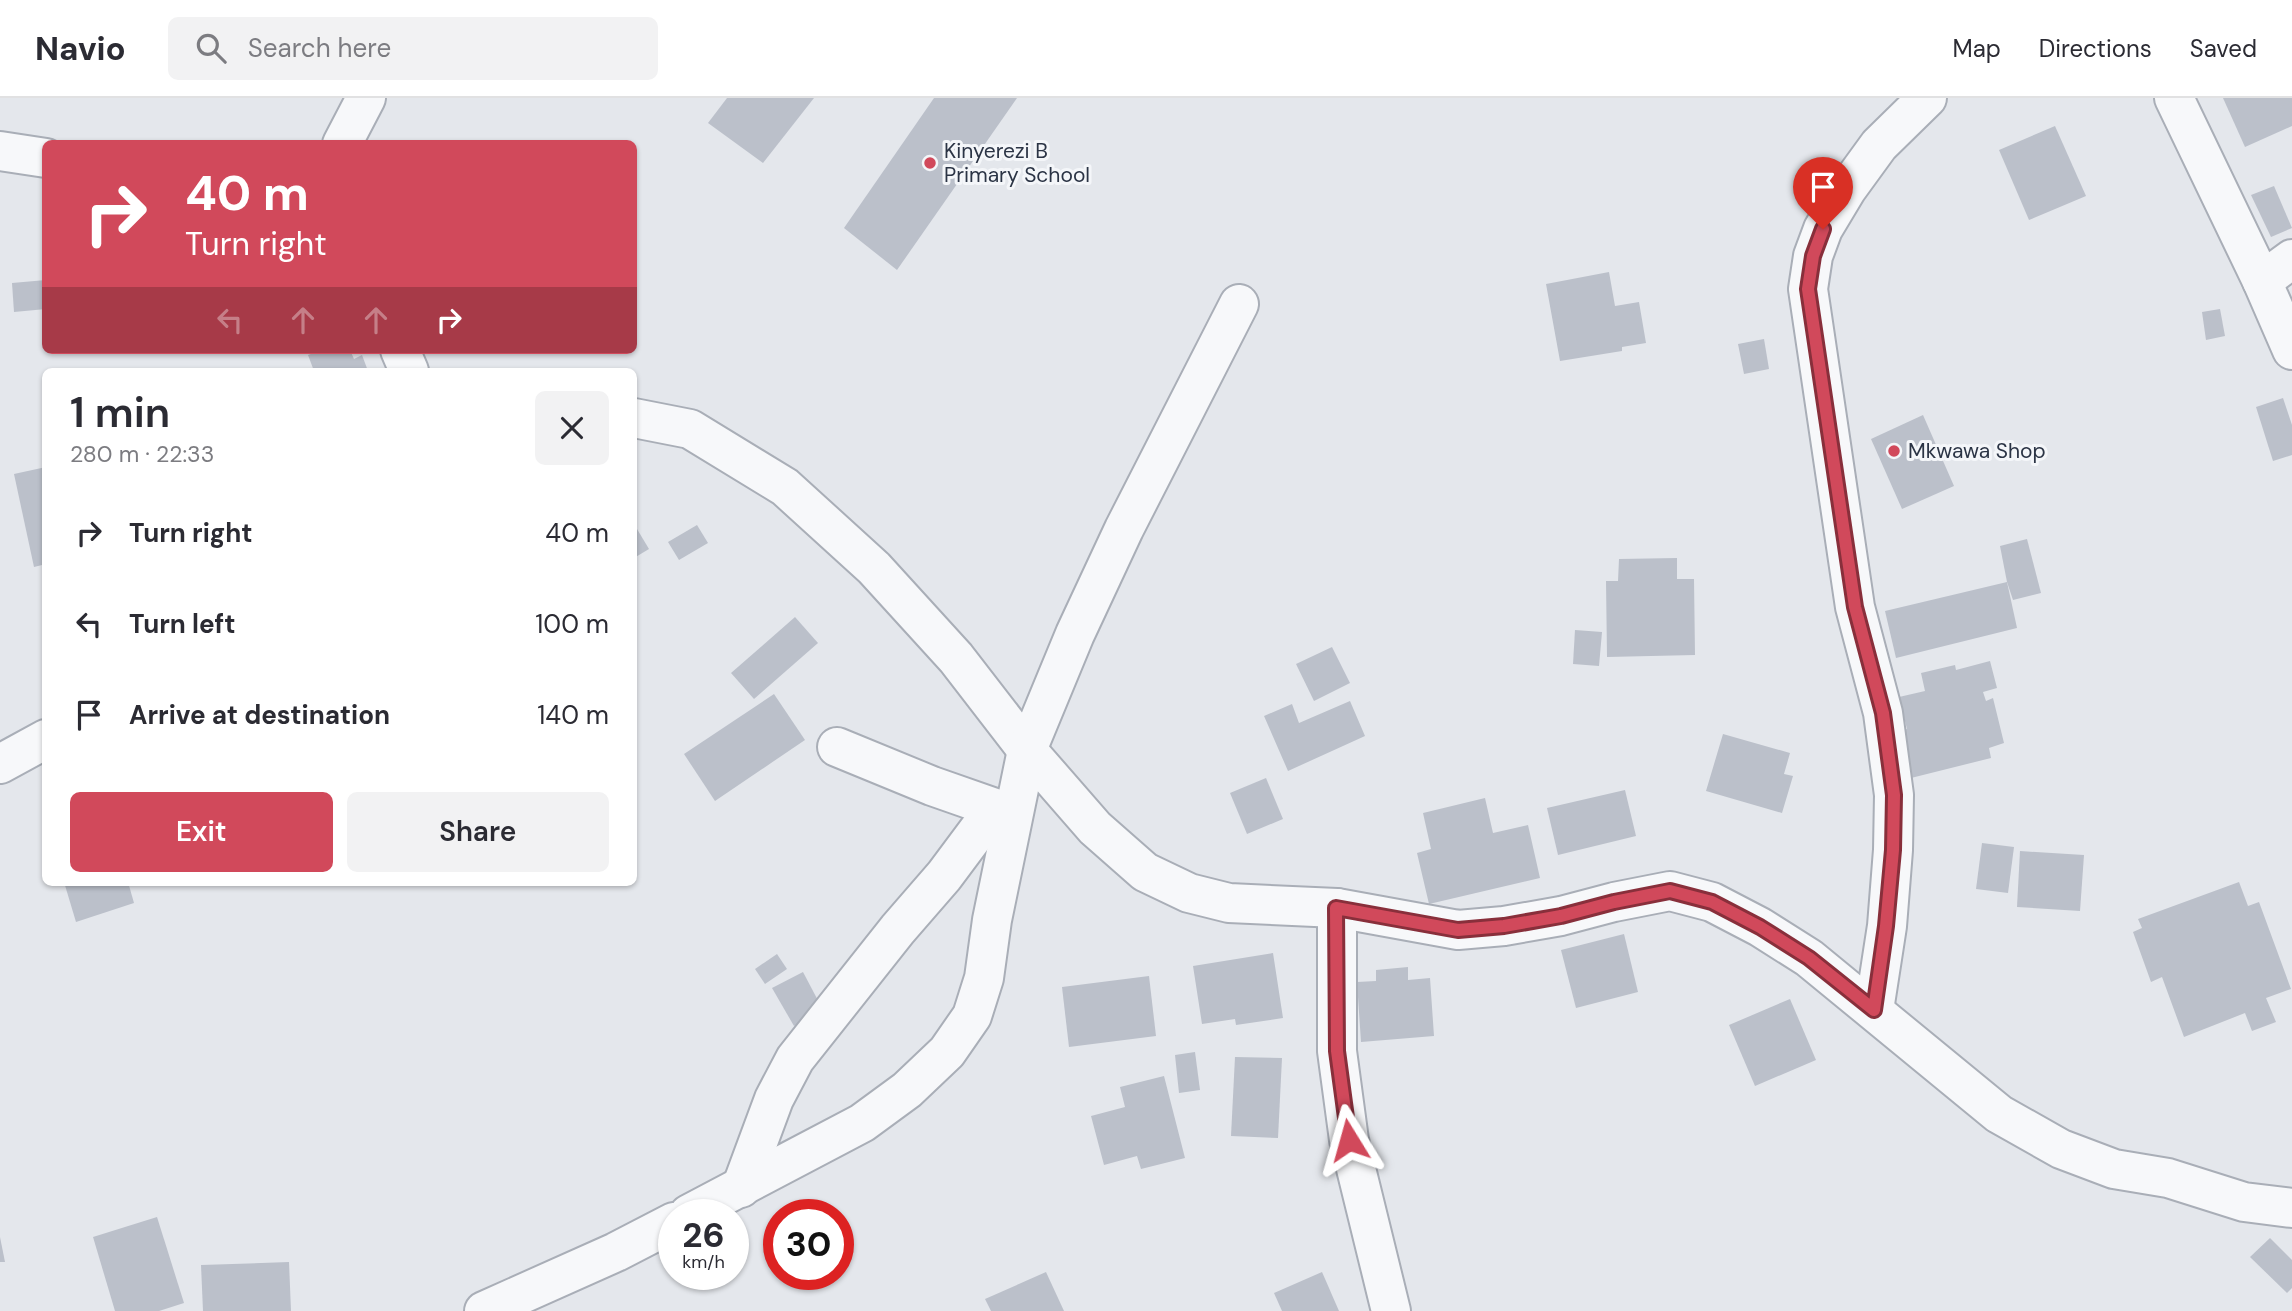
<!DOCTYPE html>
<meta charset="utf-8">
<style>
body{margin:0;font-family:"DM Sans",sans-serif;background:#f2f2f3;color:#2b2b33;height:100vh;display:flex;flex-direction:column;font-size:26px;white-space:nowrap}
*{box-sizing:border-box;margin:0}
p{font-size:23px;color:#7c7c81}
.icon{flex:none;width:38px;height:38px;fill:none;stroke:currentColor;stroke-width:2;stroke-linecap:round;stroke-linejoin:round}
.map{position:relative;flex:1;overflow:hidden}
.side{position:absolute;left:42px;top:270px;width:595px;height:518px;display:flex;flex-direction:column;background:#fff;border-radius:10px;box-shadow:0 2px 5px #0004}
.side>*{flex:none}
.hud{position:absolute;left:42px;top:42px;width:595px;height:214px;border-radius:10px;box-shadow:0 2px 5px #0004;background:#d1495b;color:#fff;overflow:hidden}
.speed{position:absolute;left:658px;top:1101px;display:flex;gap:14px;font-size:35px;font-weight:700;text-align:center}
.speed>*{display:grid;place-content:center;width:91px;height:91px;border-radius:50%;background:#fff;box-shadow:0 2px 5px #0004;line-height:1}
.speed small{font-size:18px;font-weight:400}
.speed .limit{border:10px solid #d22;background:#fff;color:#111}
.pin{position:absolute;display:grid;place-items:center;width:60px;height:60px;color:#fff;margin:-72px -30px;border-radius:50% 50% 50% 0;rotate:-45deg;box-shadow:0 0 7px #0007}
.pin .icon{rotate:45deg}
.me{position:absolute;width:77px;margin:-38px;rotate:352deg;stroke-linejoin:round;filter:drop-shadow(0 0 5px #0008)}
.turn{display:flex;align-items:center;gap:24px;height:147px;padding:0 28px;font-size:32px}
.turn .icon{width:91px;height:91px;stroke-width:2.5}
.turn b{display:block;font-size:49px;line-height:60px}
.lanes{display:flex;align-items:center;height:66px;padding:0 28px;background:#0003;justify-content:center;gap:35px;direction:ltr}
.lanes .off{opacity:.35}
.round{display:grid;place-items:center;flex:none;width:74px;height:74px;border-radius:10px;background:#f2f2f3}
.summary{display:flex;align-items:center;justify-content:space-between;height:119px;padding:0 28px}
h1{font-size:42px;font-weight:600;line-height:52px}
.action{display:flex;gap:14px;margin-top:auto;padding:14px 28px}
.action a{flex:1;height:80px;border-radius:10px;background:#d1495b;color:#fff;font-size:28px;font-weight:600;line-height:80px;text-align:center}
.action a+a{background:#f2f2f3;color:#2b2b33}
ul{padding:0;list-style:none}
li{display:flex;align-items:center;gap:21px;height:91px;padding:0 28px}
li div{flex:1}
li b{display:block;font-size:26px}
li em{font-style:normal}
header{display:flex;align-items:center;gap:42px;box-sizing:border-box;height:98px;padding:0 35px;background:#fff;border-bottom:2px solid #e1e1e2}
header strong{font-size:33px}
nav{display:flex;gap:38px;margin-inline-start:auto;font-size:24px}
.search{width:490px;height:63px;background:#f2f2f3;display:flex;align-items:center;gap:18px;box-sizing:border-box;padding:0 24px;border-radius:10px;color:#7c7c81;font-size:26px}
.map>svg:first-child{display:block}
.building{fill:#bbc0ca}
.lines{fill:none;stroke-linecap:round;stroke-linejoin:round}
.minor-casing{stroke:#a9aeb7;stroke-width:42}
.minor{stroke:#f7f8fa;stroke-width:38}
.route-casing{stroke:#882f3b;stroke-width:18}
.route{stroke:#d1495b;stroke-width:12}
.poi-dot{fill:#d1495b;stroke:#f4f6f9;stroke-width:2.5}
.labels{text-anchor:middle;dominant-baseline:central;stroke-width:6;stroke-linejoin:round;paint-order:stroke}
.poi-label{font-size:21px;fill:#2b3445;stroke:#f4f6f9;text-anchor:start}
</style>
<header>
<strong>Navio</strong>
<div class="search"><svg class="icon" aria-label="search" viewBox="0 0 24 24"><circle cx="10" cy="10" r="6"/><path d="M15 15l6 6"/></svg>Search here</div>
<nav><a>Map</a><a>Directions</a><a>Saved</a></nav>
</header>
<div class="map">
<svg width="2292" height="1213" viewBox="0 0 2292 1213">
<rect width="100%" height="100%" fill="#e4e7ec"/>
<!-- building -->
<g class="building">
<polygon points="727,0 814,0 763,65 708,25"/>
<polygon points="934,0 1017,0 897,172 844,130"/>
<polygon points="2223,0 2292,0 2292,28 2245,49"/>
<polygon points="2055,28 2086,98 2029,122 1999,52"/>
<polygon points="2274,88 2292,130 2271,139 2251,97"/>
<polygon points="1609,174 1615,208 1639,204 1646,245 1622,249 1622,253 1560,263 1546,186"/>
<polygon points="46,182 46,211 14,214 12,185"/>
<polygon points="2220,211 2225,238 2206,242 2202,214"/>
<polygon points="1764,241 1769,271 1744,276 1738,246"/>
<polygon points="322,252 350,252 354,261 362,257 368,273 314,273 308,257"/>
<polygon points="2283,300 2292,327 2292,357 2273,363 2256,309"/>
<polygon points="1923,317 1954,388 1902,411 1871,341"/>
<polygon points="46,369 46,466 34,469 14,376"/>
<polygon points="634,426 649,451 634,460"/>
<polygon points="697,427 708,445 679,462 668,444"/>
<polygon points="2027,441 2041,495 2013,502 2007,484 2000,448"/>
<polygon points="1677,460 1677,481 1694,481 1695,557 1607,559 1606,483 1618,483 1619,461"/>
<polygon points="2007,484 2017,530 1896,560 1885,513"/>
<polygon points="795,519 818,545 754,601 731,575"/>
<polygon points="1575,532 1602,534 1599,568 1573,566"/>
<polygon points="1332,549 1350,585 1314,603 1296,566"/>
<polygon points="1990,563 1997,590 1983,594 1986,603 1993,600 2004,645 1989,650 1991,660 1911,680 1900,633 1907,631 1899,599 1925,593 1921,575 1955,567 1956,572"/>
<polygon points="774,596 805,642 715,703 684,656"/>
<polygon points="1350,603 1365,638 1288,673 1264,618 1292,606 1299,625"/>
<polygon points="1723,636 1790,655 1784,676 1793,678 1782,715 1706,693"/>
<polygon points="1266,680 1283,721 1247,736 1230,695"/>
<polygon points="1625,692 1636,738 1558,757 1547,710"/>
<polygon points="1485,700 1493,735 1528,727 1540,780 1429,806 1417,755 1431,751 1423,715"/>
<polygon points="1982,745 2014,749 2008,795 1976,791"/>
<polygon points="2020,753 2084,757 2080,813 2017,809"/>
<polygon points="64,784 128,784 134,805 76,824"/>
<polygon points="2239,784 2248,808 2259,804 2291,891 2266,900 2276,924 2252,933 2245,915 2184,939 2162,879 2151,884 2133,834 2142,830 2138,821"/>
<polygon points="1624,836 1638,894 1576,910 1561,852"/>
<polygon points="1273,855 1283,920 1236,927 1235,921 1202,926 1193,868"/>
<polygon points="777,856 787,871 765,886 755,871"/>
<polygon points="1408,869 1408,882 1430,880 1434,938 1361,944 1357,884 1376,883 1376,872"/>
<polygon points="803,874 823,912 794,928 772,890"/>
<polygon points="1149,878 1156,938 1069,949 1062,889"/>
<polygon points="1790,901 1816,962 1755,988 1729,927"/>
<polygon points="1195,954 1200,992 1179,995 1175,957"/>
<polygon points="1235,959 1282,960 1278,1040 1231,1038"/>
<polygon points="1164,978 1185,1060 1141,1071 1137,1058 1104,1067 1091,1018 1125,1009 1120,989"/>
<polygon points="157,1119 184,1205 159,1213 115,1213 93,1139"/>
<polygon points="0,1139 5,1164 0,1164"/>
<polygon points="2270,1140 2292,1162 2292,1190 2287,1195 2250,1159"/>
<polygon points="289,1164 291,1213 203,1213 201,1167"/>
<polygon points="1046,1174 1064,1213 991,1213 985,1201"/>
<polygon points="1322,1174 1339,1213 1282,1213 1274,1195"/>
</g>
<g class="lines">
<defs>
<g id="minor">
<polyline points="2174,0 2262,183 2292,252"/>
<polyline points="342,46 366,0"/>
<polyline points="0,53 46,60"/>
<polyline points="2262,183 2292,161"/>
<polyline points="400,252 409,273"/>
<polyline points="634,320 690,331 785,389 874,470 956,560 1027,652 1095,730 1145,774 1189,795 1229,805 1337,810 1458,832 1504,828 1561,818 1614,804 1670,793 1712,804 1760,829 1809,860 1999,1016 2061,1051 2114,1071 2168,1080 2244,1104 2292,1110"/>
<polyline points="837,649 932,688 1012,716"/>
<polyline points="0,666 46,641"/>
<polyline points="1337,810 1337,953 1349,1042 1391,1213"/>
<polyline points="1874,912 1887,828 1893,752 1894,697 1883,615 1855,509 1808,191 1813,158 1823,131 1847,91 1879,47 1927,0"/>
<polyline points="741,1090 774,1001 795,961 898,831 944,778 994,711"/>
<polyline points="689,1116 862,1025 907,992 947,954 972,918 984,880 992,822 1027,652 1075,536 1124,431 1239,206"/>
<polyline points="484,1213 616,1154 674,1124"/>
</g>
</defs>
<!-- minor casing -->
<use href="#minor" class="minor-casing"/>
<!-- minor -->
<use href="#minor" class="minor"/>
</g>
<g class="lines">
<defs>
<polyline id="route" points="1349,1042 1337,953 1336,810 1458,832 1504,828 1561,818 1614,804 1670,793 1712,804 1760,829 1809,860 1874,912 1886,828 1893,752 1894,697 1883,615 1855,509 1808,191 1813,158 1823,131"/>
</defs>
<!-- route casing -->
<use href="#route" class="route-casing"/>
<!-- route -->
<use href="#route" class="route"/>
</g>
<!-- markers -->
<g class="poi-dot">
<circle cx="930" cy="65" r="7"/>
<circle cx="1894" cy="353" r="7"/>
</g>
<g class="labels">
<!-- poi labels -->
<g class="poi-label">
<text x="944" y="53">Kinyerezi B<tspan x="944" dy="24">Primary School</tspan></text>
<text x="1908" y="353">Mkwawa Shop</text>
</g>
</g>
</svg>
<div class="speed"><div>26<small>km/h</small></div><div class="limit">30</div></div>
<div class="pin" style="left:1823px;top:131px;background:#d93025"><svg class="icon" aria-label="arrive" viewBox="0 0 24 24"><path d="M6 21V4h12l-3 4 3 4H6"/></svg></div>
<svg class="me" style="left:1349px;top:1042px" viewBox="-20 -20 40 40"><path d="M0-17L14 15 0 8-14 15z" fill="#d1495b" stroke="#fff" stroke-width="4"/></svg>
<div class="hud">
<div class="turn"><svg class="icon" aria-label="right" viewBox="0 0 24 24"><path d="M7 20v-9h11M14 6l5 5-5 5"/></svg><div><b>40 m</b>Turn right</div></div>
<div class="lanes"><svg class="icon off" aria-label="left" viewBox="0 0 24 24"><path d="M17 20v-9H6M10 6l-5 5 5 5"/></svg><svg class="icon off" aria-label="ahead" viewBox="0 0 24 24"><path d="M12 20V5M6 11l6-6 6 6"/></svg><svg class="icon off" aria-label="ahead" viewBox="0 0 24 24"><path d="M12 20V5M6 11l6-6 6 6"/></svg><svg class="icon" aria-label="right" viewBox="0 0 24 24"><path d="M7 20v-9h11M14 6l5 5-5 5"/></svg></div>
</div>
<section class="side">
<div class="summary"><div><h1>1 min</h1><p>280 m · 22:33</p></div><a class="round"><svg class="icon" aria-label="close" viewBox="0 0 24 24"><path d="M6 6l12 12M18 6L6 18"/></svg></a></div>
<ul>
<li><svg class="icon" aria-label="right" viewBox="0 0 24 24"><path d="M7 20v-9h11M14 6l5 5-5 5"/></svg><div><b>Turn right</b></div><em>40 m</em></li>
<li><svg class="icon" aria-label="left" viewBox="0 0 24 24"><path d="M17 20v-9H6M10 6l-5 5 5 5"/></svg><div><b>Turn left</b></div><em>100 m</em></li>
<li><svg class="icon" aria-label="arrive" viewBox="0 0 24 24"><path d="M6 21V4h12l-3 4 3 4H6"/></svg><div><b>Arrive at destination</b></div><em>140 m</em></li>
</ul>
<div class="action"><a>Exit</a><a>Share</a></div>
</section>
</div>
